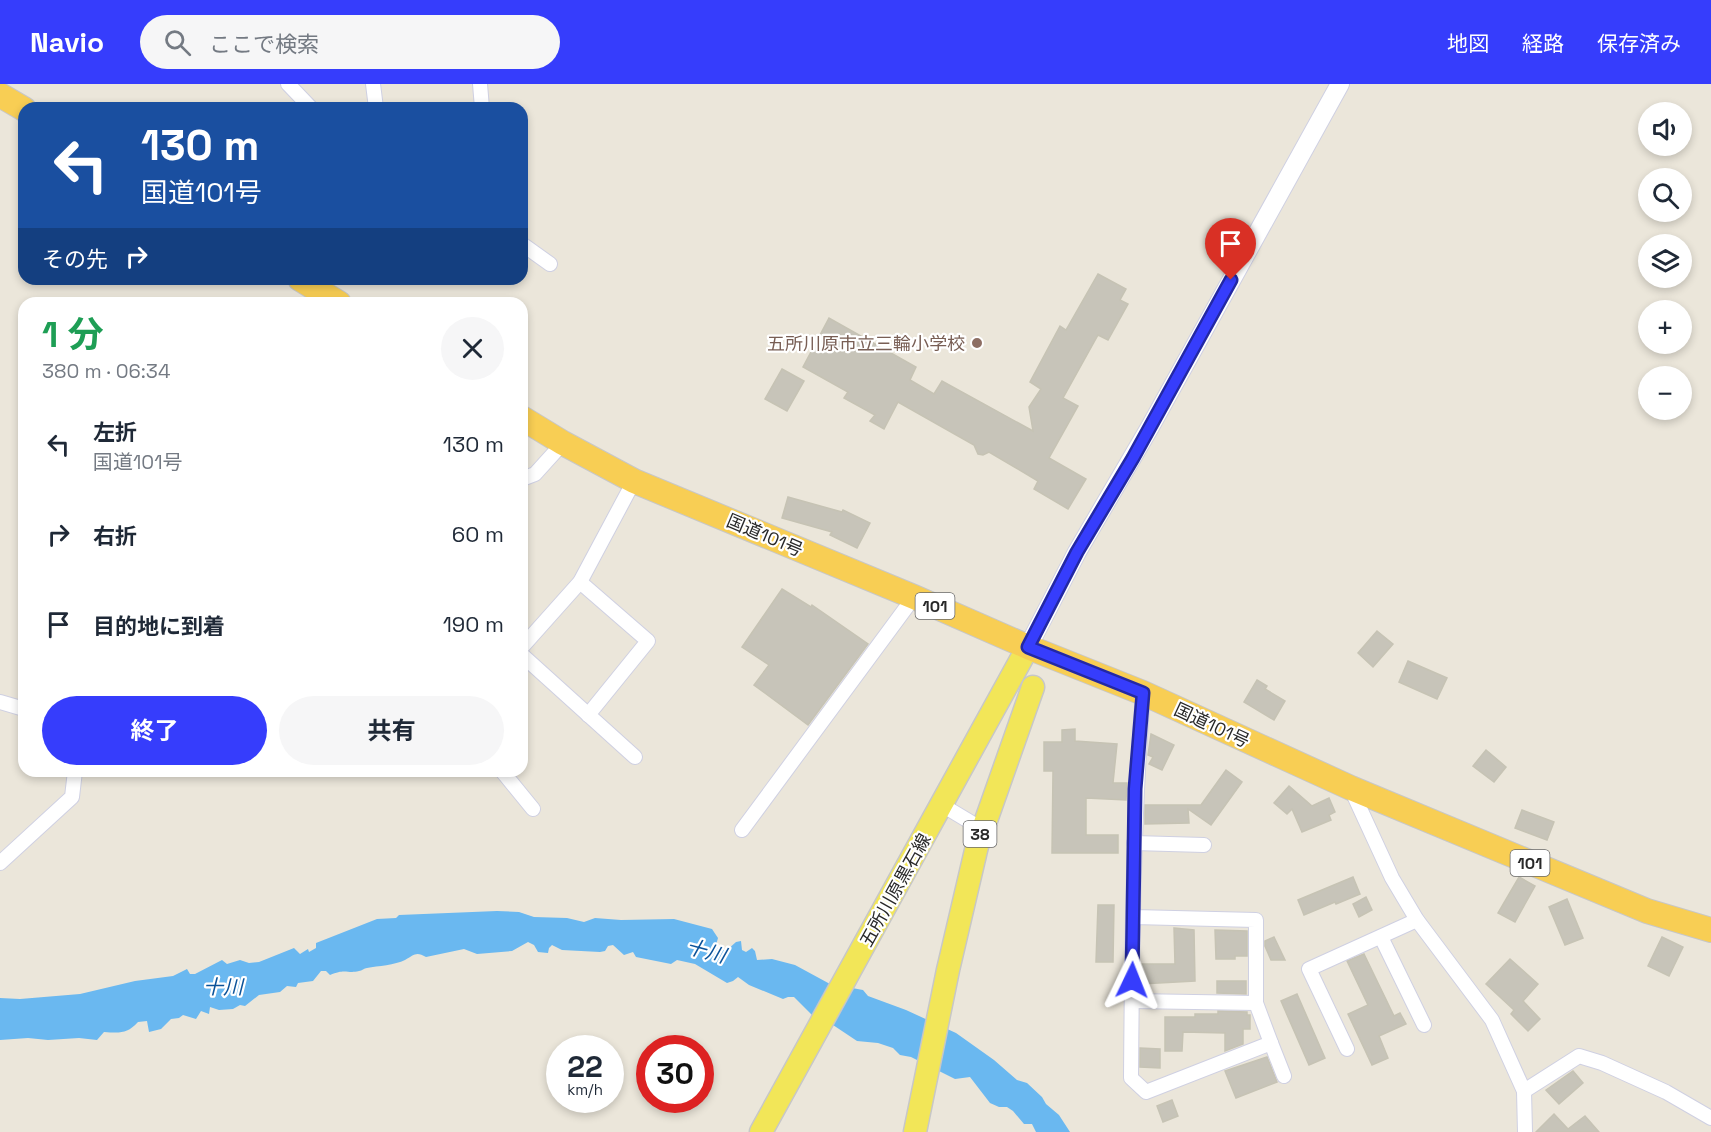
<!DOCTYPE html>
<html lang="ja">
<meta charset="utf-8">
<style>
body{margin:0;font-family:"Space Grotesk","Noto Sans JP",sans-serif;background:#f6f6f7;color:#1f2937;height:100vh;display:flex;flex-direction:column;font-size:22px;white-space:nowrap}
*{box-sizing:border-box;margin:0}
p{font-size:20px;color:#747a83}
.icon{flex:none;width:33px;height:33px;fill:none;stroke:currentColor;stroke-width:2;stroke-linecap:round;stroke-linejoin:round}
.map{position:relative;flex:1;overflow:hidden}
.sheet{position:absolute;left:18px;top:213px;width:510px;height:480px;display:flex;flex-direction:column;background:#fff;border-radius:18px;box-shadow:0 3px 9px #0003}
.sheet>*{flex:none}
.banner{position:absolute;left:18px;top:18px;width:510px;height:183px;border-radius:18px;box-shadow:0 3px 9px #0003;background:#1a4fa0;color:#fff;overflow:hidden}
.fabs{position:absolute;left:1638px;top:18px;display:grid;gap:12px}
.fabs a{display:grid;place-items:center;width:54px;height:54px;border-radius:50%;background:#fff;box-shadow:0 3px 9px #0003;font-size:30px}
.speed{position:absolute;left:546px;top:951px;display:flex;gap:12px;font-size:30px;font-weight:700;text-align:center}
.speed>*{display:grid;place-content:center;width:78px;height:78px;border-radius:50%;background:#fff;box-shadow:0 3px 9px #0003;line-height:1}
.speed small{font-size:15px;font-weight:400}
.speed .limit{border:9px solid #d22;background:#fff;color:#111}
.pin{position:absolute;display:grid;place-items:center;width:51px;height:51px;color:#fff;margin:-62px -26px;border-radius:50% 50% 50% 0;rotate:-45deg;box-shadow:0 0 6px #0007}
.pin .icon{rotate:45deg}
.me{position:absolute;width:66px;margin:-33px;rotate:2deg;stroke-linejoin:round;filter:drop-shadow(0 0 4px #0008)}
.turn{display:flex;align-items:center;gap:21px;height:126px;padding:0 24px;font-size:27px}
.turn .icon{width:78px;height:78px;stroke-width:2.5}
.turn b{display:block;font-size:42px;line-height:51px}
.then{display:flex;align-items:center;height:57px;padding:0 24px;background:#0003;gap:12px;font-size:22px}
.round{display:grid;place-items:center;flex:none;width:63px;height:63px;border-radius:32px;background:#f6f6f7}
.overview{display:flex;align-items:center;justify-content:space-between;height:102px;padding:0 24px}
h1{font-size:36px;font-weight:700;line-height:45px;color:#1e9e55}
.button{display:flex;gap:12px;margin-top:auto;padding:12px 24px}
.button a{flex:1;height:69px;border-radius:36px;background:#363dfc;color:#fff;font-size:24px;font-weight:700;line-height:69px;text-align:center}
.button a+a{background:#f6f6f7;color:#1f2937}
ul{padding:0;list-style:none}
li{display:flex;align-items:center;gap:18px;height:90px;padding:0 24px}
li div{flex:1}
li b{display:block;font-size:22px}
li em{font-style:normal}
header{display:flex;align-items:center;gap:36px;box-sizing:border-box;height:84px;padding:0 30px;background:#363dfc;color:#fff}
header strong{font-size:28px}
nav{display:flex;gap:33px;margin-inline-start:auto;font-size:21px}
.search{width:420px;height:54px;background:#f6f6f7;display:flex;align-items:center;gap:15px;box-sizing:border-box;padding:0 21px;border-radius:33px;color:#747a83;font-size:22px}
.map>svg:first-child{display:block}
.water{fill:#6ab8f0}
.building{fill:#c7c4b9;stroke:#c6c3b4;stroke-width:1.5}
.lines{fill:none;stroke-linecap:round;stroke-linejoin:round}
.minor-casing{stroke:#cfd0e2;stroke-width:16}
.tertiary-casing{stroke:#cfd0e2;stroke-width:20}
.primary-casing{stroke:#c7c7c7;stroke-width:25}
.trunk-casing{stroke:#c7c7c7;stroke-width:26}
.minor{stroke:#fff;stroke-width:14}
.tertiary{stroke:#fff;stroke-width:18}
.primary{stroke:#f2e658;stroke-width:22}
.trunk{stroke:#f8ce54;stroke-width:24}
.route-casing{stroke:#2328a4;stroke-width:15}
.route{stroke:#363dfc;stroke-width:10}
.education-dot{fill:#8d6e63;stroke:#fff;stroke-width:2}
.labels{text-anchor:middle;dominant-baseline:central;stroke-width:4.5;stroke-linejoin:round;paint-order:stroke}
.shield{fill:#fff;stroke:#696969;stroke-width:1.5}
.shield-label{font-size:16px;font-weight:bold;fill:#292929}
.education-label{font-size:18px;fill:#785e54;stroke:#fff;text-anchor:end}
.street-label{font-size:18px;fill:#292929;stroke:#fff}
.water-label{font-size:20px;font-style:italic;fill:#0b539a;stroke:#fff}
</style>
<header>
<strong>Navio</strong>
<div class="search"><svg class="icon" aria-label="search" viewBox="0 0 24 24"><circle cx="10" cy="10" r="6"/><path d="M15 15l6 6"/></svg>ここで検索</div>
<nav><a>地図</a><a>経路</a><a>保存済み</a></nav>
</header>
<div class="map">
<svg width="1711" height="1048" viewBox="0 0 1711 1048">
<rect width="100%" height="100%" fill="#ebe6da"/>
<!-- water -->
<path class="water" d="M497 827 519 828 534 833 567 834 584 838 595 834 621 836 674 835 712 845 718 854 716 861 719 866H727L736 858 741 857 742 866 746 868 752 864 755 867 757 876 772 875 795 881 830 900 863 906 868 912 906 926 956 949 994 976 1017 996 1027 999 1042 1013 1046 1020 1059 1031 1070 1048H1036L1032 1040H1024L1013 1027 1007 1023H999L990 1019 970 993 955 995 911 973 900 971 893 964 878 959 857 957 833 941 815 934 794 913H788L783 915 749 901 738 893 733 897 727 899 695 880 677 876 671 880 636 873 633 868 624 871 613 861 608 862 605 867 600 868 562 866 552 861 549 864 548 869 538 868 534 861 528 858 512 867 477 870 464 865 426 873C416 867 414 871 405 876 395 881 378 882 367 884 364 884 362 887 359 887 347 890 346 884 330 891L326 887H321L313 897 298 899 296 903 287 902 280 908 259 911 245 922 240 921 233 925 219 926 210 923 209 930 201 927 196 935 183 931 179 934 171 935 161 945 149 948 147 937 138 938C127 950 120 949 104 948L97 956 79 954 48 956 28 954 0 956V914L20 915 80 910 135 897 173 892 187 885 190 890H195L222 876 227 880 240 876 249 879 259 878 294 864 300 870 308 865 309 868 316 864V859L377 835 396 834 399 831Z"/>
<!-- building -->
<g class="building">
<polygon points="1098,190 1126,205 1120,216 1128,220 1108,256 1098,251 1063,314 1078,322 1049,374 1086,395 1068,425 1034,405 1038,397 989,368 983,371 978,370 974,361 898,318 884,345 870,337 875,331 844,314 848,308 803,283 829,234 916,283 910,296 934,310 942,297 1033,347 1029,323 1041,305 1030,298 1060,242 1066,246"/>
<polygon points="782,285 804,297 787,327 765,315"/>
<polygon points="788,413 842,428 843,426 870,439 857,464 830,451 832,448 782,434"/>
<polygon points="782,505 811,523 812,521 868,560 808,641 754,601 769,581 742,563"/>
<polygon points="1377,547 1393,560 1373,583 1358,569"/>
<polygon points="1408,577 1447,594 1437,615 1399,598"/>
<polygon points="1257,596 1267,602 1265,605 1285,617 1274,636 1244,618"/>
<polygon points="1075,645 1075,657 1117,660 1113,699 1127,699 1126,716 1086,714 1086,751 1118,751 1118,769 1052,769 1053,687 1044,687 1044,658 1062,658 1062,646"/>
<polygon points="1151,650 1174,661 1162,686 1149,680 1153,673 1148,671"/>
<polygon points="1486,666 1506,683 1494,698 1473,682"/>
<polygon points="1226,686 1242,698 1211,741 1188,725 1189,739 1145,740 1145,721 1201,721"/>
<polygon points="1289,702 1312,722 1329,714 1335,728 1329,731 1331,736 1302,748 1292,725 1287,730 1274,719"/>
<polygon points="1522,726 1554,738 1547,756 1515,744"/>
<polygon points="1353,793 1360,810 1336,820 1335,818 1304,831 1298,816"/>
<polygon points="1519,793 1535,802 1515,838 1498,829"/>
<polygon points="1366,813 1372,826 1359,833 1353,820"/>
<polygon points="1567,815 1583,854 1565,861 1549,823"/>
<polygon points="1098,821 1114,821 1113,878 1096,878"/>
<polygon points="1174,844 1194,846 1195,897 1141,900 1141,880 1175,880"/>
<polygon points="1215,846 1247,847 1247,872 1235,872 1235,875 1216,875"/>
<polygon points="1274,853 1285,876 1271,876 1265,862 1265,857"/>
<polygon points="1662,853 1683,863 1669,892 1648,882"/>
<polygon points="1364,870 1394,932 1400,929 1406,940 1379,952 1388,974 1372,981 1348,930 1368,921 1347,877"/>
<polygon points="1510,875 1538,900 1523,917 1540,935 1528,947 1511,930 1514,926 1486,900"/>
<polygon points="1217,897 1246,897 1246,910 1217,909"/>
<polygon points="1297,910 1325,974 1309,981 1281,917"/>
<polygon points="1218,927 1247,928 1247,931 1250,931 1250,945 1243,945 1243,960 1225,967 1225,949 1183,948 1182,967 1165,967 1165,933 1195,933 1195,930 1218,930"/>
<polygon points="1140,964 1160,965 1160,984 1140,983"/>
<polygon points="1267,973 1277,998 1236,1014 1225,987"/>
<polygon points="1573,987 1583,999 1559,1020 1546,1006"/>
<polygon points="1172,1016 1178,1032 1163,1038 1157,1022"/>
<polygon points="1554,1030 1568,1045 1585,1032 1599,1048 1536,1048"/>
</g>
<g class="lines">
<defs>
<g id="minor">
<polyline points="288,0 311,24"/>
<polyline points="373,0 376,24"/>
<polyline points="480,0 482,24"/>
<polyline points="522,160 550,180"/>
<polyline points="522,395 535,390 563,359"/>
<polyline points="580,498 648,557 588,631"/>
<polyline points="522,563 580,498 634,397"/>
<polyline points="522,571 635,673"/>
<polyline points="0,618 24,625"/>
<polyline points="502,687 533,725"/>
<polyline points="1351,705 1392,794 1417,836 1492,936 1524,1007 1525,1048"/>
<polyline points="942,721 982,745"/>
<polyline points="742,746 914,513"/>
<polyline points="1134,759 1204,761"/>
<polyline points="0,779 72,713 75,687"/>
<path d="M1134 833 1256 836V919L1271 959 1146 1008 1131 994C1132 865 1133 737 1143 609"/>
<polyline points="1381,853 1424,941"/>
<polyline points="1132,917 1256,919"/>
<polyline points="1271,959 1284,992"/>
<polyline points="1347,965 1309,885 1417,836"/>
<polyline points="1524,1007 1579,972 1602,979 1666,1008 1711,1034"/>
</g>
<polyline id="tertiary" points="1028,563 1077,468 1150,343 1340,0"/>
<g id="primary">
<polyline points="761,1048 1028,563"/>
<polyline points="915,1048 948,886 977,762 1033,603"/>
</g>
<g id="trunk">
<polyline points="0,11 24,25"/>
<polyline points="300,195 339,219"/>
<polyline points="522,334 563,359 634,397 914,513 1028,563 1143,609 1351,704 1647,827 1711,846"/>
</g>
</defs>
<!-- minor casing -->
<use href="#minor" class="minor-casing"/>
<!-- tertiary casing -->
<use href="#tertiary" class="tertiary-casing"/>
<!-- primary casing -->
<use href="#primary" class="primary-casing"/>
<!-- trunk casing -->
<use href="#trunk" class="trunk-casing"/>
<!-- minor -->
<use href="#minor" class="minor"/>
<!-- tertiary -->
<use href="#tertiary" class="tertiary"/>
<!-- primary -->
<use href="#primary" class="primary"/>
<!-- trunk -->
<use href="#trunk" class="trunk"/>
</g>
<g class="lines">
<defs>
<polyline id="route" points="1132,896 1135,705 1143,609 1028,563 1077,468 1133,374 1231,196"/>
</defs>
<!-- route casing -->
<use href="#route" class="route-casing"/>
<!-- route -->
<use href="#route" class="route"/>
</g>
<!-- markers -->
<circle class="education-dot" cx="977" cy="259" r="6"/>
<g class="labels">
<!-- shield labels -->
<g class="shield">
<rect x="915.5" y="509" width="39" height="26" rx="4.5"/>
<rect x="963.5" y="737" width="33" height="26" rx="4.5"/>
<rect x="1510.5" y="766" width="39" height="26" rx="4.5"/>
</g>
<g class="shield-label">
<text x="935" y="522">101</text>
<text x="980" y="750">38</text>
<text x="1530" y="779">101</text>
</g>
<!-- education labels -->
<g class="education-label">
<text x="965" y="259">五所川原市立三輪小学校</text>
</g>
<!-- street labels -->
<g class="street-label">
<text transform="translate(765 451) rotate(23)">国道101号</text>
<text transform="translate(1212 641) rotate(25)">国道101号</text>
<text transform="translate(895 806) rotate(-61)">五所川原黒石線</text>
</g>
<!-- water labels -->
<g class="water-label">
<text transform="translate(706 867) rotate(15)">十川</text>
<text x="223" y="903">十川</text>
</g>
</g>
</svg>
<div class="fabs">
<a><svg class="icon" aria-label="sound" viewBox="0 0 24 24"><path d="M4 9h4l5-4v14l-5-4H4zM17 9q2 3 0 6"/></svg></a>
<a><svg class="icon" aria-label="search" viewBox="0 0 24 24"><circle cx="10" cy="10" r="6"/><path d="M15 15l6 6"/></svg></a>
<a><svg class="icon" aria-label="layers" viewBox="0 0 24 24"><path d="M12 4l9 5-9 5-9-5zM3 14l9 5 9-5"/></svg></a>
<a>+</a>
<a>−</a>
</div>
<div class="speed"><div>22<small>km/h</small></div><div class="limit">30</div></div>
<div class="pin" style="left:1231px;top:196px;background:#d93025"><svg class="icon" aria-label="arrive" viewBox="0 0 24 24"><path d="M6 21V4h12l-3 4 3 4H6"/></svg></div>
<svg class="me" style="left:1132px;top:896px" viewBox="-20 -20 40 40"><path d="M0-17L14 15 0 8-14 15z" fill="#363dfc" stroke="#fff" stroke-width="4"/></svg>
<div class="banner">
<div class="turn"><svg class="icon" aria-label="left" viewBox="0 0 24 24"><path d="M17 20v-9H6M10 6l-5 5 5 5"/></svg><div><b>130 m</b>国道101号</div></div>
<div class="then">その先<svg class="icon" aria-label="right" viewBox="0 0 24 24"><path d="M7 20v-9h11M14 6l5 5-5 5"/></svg></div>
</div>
<section class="sheet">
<div class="overview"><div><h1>1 分</h1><p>380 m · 06:34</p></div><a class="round"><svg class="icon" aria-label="close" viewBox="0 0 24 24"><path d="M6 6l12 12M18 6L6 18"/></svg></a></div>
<ul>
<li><svg class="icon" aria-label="left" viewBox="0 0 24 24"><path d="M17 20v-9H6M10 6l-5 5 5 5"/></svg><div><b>左折</b><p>国道101号</p></div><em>130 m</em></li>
<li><svg class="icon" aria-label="right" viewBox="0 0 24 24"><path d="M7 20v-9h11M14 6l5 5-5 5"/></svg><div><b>右折</b></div><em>60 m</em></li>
<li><svg class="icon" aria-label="arrive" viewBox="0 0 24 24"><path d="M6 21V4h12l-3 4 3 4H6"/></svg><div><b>目的地に到着</b></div><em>190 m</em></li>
</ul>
<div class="button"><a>終了</a><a>共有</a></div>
</section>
</div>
